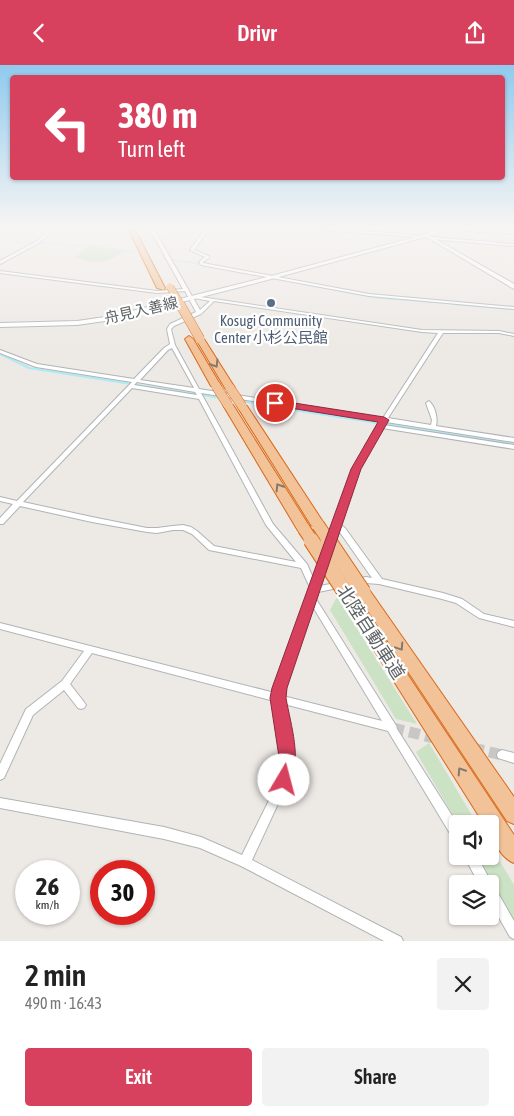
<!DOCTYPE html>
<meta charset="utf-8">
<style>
body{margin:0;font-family:"Asap Condensed","Noto Sans JP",sans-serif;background:#f2f2f2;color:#222;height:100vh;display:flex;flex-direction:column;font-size:19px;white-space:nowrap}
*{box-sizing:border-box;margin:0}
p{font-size:16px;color:#767676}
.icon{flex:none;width:28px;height:28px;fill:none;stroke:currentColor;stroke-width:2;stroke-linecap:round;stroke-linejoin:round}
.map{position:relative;height:876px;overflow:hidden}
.details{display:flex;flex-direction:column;background:#fff;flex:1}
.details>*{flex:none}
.hud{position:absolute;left:10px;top:10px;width:495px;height:105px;border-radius:5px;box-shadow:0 1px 4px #0004;background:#d7415e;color:#fff;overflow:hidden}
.fabs{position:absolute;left:449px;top:750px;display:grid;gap:10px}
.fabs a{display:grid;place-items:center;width:50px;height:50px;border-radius:5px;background:#fff;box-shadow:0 1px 4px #0004;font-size:25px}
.speed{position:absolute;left:15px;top:795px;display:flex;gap:10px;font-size:25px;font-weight:700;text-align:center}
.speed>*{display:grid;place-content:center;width:65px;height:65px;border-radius:50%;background:#fff;box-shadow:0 1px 4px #0004;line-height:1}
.speed small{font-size:12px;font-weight:400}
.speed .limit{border:8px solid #d22;background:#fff;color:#111}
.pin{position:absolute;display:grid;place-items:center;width:42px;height:42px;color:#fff;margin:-21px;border:2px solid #fff;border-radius:50%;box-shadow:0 1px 5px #0007}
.me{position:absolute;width:55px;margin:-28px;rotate:8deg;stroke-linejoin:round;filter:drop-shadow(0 0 4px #0008)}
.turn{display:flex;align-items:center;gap:18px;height:105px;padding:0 25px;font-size:22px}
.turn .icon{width:65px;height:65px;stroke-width:2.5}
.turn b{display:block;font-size:35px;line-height:42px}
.round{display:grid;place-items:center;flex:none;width:52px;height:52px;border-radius:5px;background:#f2f2f2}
.head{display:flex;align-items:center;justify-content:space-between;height:85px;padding:0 25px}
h1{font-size:30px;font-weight:600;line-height:38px}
.cta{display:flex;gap:10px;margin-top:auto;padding:10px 25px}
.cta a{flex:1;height:58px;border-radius:5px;background:#d7415e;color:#fff;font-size:20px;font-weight:600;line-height:58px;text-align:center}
.cta a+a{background:#f2f2f2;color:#222}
header{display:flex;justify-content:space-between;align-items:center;height:65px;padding:0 25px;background:#d7415e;color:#fff;font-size:22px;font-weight:600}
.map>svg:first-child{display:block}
.green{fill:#cce2c4}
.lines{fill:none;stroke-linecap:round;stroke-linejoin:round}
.stream-far2{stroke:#aceaf6;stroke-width:1}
.stream-far1{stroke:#aceaf6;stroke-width:2}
.stream{stroke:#aceaf6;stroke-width:2.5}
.river{fill:#aceaf6;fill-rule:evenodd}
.street-tunnel{stroke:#c9c7c5;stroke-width:11;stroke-dasharray:11 5.5;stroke-linecap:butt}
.street-casing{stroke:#b0b4b6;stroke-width:2}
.secondary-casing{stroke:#afb4b6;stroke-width:2}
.highway-casing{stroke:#da6918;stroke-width:2}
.street{fill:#fff;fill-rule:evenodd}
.secondary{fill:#fff;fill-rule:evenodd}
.highway{fill:#f2c298;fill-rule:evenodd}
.highway-bridge-far3-casing{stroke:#da6918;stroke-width:8;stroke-linecap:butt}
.highway-bridge-far2-casing{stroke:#da6918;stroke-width:10;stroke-linecap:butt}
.highway-bridge-far1-casing{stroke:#da6918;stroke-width:14;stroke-linecap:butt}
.highway-bridge-casing{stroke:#da6918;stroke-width:17;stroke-linecap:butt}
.highway-bridge-far3{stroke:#f2c298;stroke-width:7}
.highway-bridge-far2{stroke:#f2c298;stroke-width:9}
.highway-bridge-far1{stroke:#f2c298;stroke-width:12}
.highway-bridge{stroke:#f2c298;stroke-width:15}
.oneway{stroke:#827a71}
.route{fill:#d7415e;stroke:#8c2a3d}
.service-dot{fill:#5c6f8a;stroke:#fff;stroke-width:2}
.labels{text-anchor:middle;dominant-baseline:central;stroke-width:4.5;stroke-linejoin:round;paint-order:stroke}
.far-street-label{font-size:15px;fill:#5d6264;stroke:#fff}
.far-service-label{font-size:15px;fill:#4e5e75;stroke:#fff}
.street-label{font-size:18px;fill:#5d6264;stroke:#fff}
</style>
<header><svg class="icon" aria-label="back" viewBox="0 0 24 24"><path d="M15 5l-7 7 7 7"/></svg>Drivr<svg class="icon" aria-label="share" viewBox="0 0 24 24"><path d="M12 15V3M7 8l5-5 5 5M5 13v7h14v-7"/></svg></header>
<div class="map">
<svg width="514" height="876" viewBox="0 0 514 876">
<rect width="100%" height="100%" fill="#ede9e5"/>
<!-- green -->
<g class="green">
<path d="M88 181 123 186C106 200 96 198 75 193Z"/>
<polygon points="337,532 417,659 396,654 330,545"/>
<polygon points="429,678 477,759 458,759 416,687"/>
<polygon points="490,780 514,820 514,855 477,791 490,791"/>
</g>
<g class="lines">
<!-- stream-far2 -->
<g class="stream-far2">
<polyline points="0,176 102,182 135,188"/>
<polyline points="163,193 204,200"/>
<polyline points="241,207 376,233 469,240"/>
</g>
<!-- stream-far1 -->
<g class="stream-far1">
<polyline points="453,239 514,244"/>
<polyline points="0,289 29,303 221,333"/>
<polyline points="241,336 284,343"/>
</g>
<!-- stream -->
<polyline class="stream" points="276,342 514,379"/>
<!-- river -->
<polygon class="river" points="439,161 514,167 514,171 467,168"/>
<!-- street-tunnel -->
<g class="street-tunnel">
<polyline points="393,663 463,680"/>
<polyline points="473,683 502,690"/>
</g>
<defs>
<g id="street">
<polygon points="54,161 58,161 39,178 0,199 0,196 37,176"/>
<path d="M148 161H152L200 245 210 236 194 233V231L422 265 499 266 514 269V271L499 268H443L388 353 431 360 432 355 426 338 429 336C435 341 438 353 436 361L514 373V377L386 357 384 360 514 380V384L382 363 359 404 341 460 345 463 382 514 443 528 462 534 484 549 514 556V562L479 553 456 538 442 534 379 519 366 518 355 520 352 519 351 517 352 515 366 512 372 513 339 466 334 480H331L327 478 333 461 332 460 334 458 353 404 381 356 201 328 273 459 307 499 314 515 320 498 321 496H327L328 498 320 521 340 517 343 518 344 520 343 522 318 527 316 534 395 659 396 660 397 664 458 760V776L454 775 388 666 284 639 293 691 289 715 252 795 401 872 403 876H384L241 801 200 783 164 774 0 743V733L164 762 201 772 242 790 279 715 283 691 274 636 92 588 70 619 84 637 86 640 84 643 81 644 78 643 64 625 33 650 4 713 0 715V699L26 644 62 616 84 586 0 564V558L275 628 311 525 301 503 209 485 192 469 183 465H173L157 468 147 467 92 457 20 441 3 459H0V453L13 439 0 436V432L17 436 132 317 36 302 0 288V285L37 299 134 314 164 283 170 279 167 264 170 259 196 247 185 226 157 228 0 208V206L157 226 183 224ZM214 236 422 267 438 268 383 353 199 324 175 280 171 264 174 261 201 249ZM172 283 194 323 140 315 168 285ZM137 317 195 327 197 330 134 320ZM132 323 199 334 266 460 296 497 214 481 197 466 191 462 183 460 173 461 157 463H147L92 452 23 437ZM313 542 382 656 283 631Z"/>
<polygon points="207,161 211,161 194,185 209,191 209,193 203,197 203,198 369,229 514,242 514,244 369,231 201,200 199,197 205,192 190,185"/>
<polygon points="259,161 280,161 407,169 423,172 421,173 407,171"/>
<polygon points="433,161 439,161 447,164 445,165"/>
<polygon points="450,161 458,161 479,165 514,166 514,168 479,167"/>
<polygon points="432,172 514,179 514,181 431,174"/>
<polygon points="502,685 514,688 514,698 498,693 497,690 498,687"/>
<polygon points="464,791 477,791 490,815 492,820 494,821 514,856 514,874 510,872 490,837 490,819 479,819"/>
</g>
<polygon id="secondary" points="448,161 455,161 430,171 514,219 514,224 430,174 425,172 275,213 112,255 77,260 0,262 0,258 77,256 112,251 271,211 419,171"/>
<g id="highway">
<polygon points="127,161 133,161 165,223 164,225 157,223"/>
<polygon points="189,271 193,274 221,321 219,323 216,324 211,321 185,274"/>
<polygon points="200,271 204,274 235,323 233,325 227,325 225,323 196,274"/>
<polygon points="228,337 233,340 311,464 309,467 299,467 297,464 223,340"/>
<polygon points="242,338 247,341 325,460 323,463 318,464 311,460 237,341"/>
<polygon points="363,522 368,523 514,732 514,759 507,756 358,531 356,527 358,523"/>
<path d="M347 525 352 526 514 770V798C501 793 490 773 490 759H484L342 534 340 530 342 526Z"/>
</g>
</defs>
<!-- street casing -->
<use href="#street" class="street-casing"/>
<!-- secondary casing -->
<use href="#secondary" class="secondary-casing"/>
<!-- highway casing -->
<use href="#highway" class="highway-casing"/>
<!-- street -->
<use href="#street" class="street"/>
<!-- secondary -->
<use href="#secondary" class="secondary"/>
<!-- highway -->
<use href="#highway" class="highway"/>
<defs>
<polyline id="highway-bridge-far3" points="170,222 181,240"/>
<g id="highway-bridge-far2">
<polyline points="180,239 200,274"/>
<polyline points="216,321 228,340"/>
<polyline points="230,323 242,341"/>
</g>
<g id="highway-bridge-far1">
<polyline points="318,460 329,476"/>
<polyline points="304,464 312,476"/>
</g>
<g id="highway-bridge">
<polyline points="311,475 347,530"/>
<polyline points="328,475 363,527"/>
</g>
</defs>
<!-- highway-bridge-far3 casing -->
<use href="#highway-bridge-far3" class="highway-bridge-far3-casing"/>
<!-- highway-bridge-far2 casing -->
<use href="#highway-bridge-far2" class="highway-bridge-far2-casing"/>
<!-- highway-bridge-far1 casing -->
<use href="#highway-bridge-far1" class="highway-bridge-far1-casing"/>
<!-- highway-bridge casing -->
<use href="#highway-bridge" class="highway-bridge-casing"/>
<!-- highway-bridge-far3 -->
<use href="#highway-bridge-far3" class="highway-bridge-far3"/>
<!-- highway-bridge-far2 -->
<use href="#highway-bridge-far2" class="highway-bridge-far2"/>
<!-- highway-bridge-far1 -->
<use href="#highway-bridge-far1" class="highway-bridge-far1"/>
<!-- highway-bridge -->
<use href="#highway-bridge" class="highway-bridge"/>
</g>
<!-- one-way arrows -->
<defs><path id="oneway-chevron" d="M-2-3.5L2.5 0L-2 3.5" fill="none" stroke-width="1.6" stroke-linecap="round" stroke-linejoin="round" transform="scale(1.25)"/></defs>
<g class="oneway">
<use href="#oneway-chevron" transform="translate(215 299) rotate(58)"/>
<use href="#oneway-chevron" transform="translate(279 422) rotate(-122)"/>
<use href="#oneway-chevron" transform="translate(400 582) rotate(56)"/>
<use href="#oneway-chevron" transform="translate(461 706) rotate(-123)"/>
</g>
<!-- sky -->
<linearGradient id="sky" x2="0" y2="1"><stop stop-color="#90caee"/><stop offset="0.57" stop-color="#f7f5f3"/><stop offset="1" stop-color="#f7f5f3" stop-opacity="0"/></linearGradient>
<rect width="514" height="284" fill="url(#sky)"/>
<!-- route -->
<path class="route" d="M275 335 384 352 389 355 361 404 287 623 286 633C291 661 302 694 290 721L284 723 278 721 276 715 279 692 270 633 272 623 351 404 378 357 271 340V336Z"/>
<!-- markers -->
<circle class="service-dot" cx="271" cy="238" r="5"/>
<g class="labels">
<!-- far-street labels -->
<g class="far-street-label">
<text transform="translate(141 245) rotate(-13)">舟見入善線</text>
</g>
<!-- far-service labels -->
<g class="far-service-label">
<text x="271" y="255">Kosugi Community<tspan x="271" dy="17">Center 小杉公民館</tspan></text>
</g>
<!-- street labels -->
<g class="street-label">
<text transform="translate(371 567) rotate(57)">北陸自動車道</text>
</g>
</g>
</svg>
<div class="fabs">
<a><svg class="icon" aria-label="sound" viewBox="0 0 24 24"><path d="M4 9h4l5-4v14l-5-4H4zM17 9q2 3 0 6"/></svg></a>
<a><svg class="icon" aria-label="layers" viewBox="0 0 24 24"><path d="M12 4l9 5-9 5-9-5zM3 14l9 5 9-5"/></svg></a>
</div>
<div class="speed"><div>26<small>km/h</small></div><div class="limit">30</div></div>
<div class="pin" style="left:275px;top:338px;background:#d93025"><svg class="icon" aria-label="arrive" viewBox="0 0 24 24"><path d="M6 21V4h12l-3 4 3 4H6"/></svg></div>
<svg class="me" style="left:284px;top:715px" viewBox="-20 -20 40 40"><circle r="19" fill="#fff"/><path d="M0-13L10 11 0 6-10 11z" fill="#d7415e"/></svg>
<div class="hud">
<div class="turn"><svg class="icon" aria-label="left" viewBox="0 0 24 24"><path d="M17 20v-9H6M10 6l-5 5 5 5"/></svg><div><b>380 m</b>Turn left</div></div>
</div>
</div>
<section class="details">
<div class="head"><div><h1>2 min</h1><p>490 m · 16:43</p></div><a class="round"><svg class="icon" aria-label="close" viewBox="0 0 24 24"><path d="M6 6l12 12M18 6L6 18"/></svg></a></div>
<div class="cta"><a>Exit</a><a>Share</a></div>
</section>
